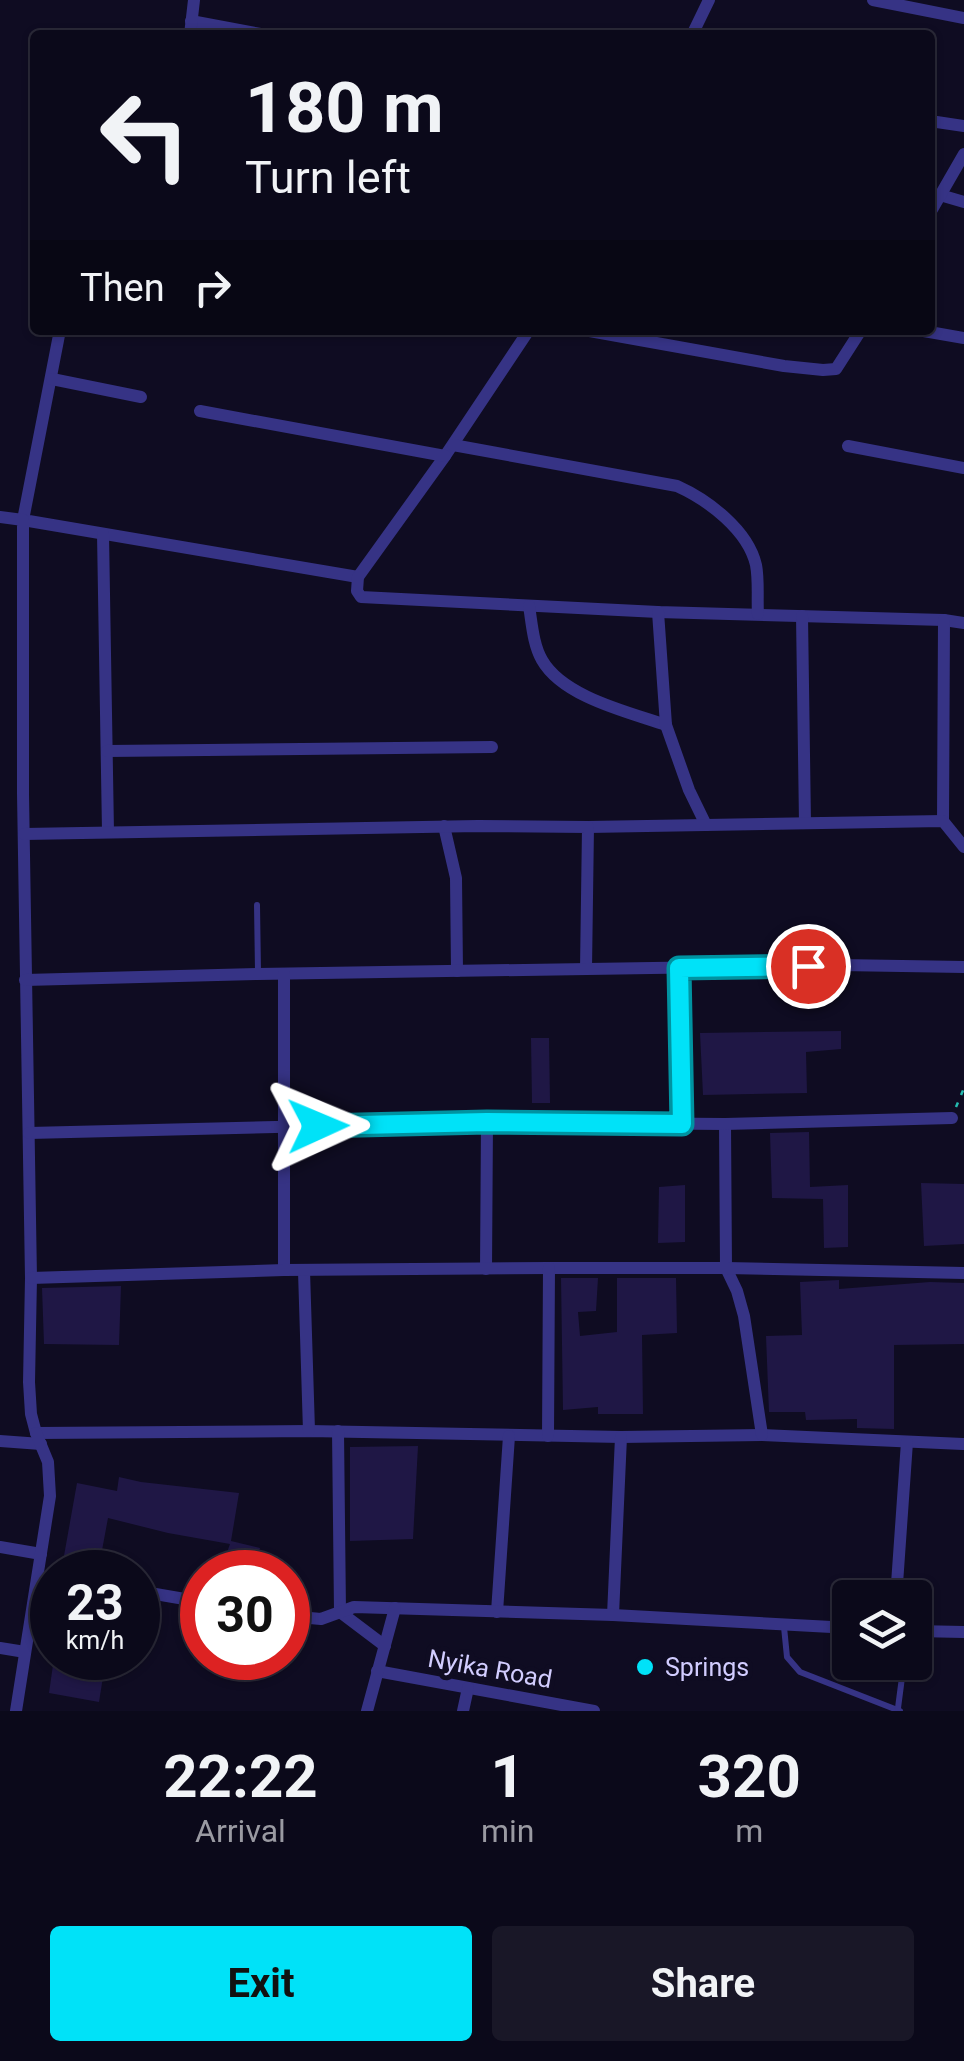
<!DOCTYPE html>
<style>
body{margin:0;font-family:Roboto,sans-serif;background:#191727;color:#f1f3f6;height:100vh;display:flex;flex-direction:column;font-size:38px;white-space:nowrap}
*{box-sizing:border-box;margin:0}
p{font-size:32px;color:#9a9aa2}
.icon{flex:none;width:55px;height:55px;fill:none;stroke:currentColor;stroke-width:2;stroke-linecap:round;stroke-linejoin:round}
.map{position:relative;height:1711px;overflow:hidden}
.details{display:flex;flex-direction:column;background:#0b091a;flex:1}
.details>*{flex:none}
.banner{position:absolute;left:30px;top:30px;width:905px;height:305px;border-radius:10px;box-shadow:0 2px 8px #0004,0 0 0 2px #2b2a39;background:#0b091a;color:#f1f3f6;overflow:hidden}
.buttons{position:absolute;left:832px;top:1580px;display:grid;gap:20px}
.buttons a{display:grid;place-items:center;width:100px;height:100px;border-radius:10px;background:#0b091a;box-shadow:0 2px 8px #0004,0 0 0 2px #2b2a39;font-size:50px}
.speed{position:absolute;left:30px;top:1550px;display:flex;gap:20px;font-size:50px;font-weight:700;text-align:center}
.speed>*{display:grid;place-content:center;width:130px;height:130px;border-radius:50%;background:#0b091a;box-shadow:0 2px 8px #0004,0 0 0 2px #2b2a39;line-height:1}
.speed small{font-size:25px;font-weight:400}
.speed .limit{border:15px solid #d22;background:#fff;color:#111}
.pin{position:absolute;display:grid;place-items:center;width:85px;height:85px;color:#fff;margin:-42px;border:5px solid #fff;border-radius:50%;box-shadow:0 2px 10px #0007}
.me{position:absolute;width:110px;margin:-55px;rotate:89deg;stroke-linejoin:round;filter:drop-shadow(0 0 8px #0008)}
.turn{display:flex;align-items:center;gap:35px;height:210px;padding:0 50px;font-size:45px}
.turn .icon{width:130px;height:130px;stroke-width:2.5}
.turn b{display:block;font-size:70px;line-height:85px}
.then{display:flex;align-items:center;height:95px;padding:0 50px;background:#0003;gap:20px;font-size:38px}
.eta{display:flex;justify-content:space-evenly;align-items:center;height:170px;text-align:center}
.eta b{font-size:60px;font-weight:700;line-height:70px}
.button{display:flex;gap:20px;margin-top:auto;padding:20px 50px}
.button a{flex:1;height:115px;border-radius:10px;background:#00e2f8;color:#111;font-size:40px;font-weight:700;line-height:115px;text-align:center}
.button a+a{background:#191727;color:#f1f3f6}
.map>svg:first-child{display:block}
.building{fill:#1f1745}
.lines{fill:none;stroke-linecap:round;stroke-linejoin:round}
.path{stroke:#25bbb0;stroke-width:2.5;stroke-dasharray:5 8;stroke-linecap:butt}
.lane{stroke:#363385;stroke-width:6}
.street{stroke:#363385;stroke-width:12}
.route-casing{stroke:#0093a1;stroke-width:25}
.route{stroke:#00e2f8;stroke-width:18}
.poi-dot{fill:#00e2f8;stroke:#0f0c22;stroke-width:4}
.labels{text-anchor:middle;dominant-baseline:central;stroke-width:10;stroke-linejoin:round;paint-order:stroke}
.poi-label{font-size:25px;fill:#d2cdff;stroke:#0f0c22;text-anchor:start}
.street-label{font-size:25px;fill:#d2cdff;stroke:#0f0c22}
</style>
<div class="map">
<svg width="964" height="1711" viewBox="0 0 964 1711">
<rect width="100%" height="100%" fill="#0f0c22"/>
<!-- building -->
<g class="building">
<polygon points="841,1031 841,1049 806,1052 807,1093 703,1095 700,1033"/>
<polygon points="531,1038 549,1038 550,1103 532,1103"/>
<polygon points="809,1132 810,1187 848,1185 848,1247 824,1248 823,1199 772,1198 770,1133"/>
<polygon points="921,1183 964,1184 964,1244 924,1246"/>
<polygon points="685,1185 685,1242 658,1243 659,1187"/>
<polygon points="561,1278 598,1278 596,1311 578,1312 580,1336 617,1332 617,1278 676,1278 677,1333 642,1335 643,1414 598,1414 598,1407 563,1410"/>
<polygon points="839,1280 839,1289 930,1282 964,1283 964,1344 894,1345 894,1429 857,1428 857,1419 806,1420 805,1412 769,1412 766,1336 802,1335 800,1282"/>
<polygon points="121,1286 119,1345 44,1344 42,1288"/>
<polygon points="418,1446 413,1539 350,1541 350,1447"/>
<polygon points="119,1477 141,1482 239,1493 231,1541 260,1548 253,1572 220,1572 230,1544 168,1533 108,1518 98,1572 62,1567 77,1483 117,1491"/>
<polygon points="54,1658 106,1658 99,1702 49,1693"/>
</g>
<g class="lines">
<!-- path -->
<polyline class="path" points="956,1107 964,1088"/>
<!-- lane -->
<g class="lane">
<polyline points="257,905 258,972"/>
<polyline points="784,1627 787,1657 800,1672 900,1711"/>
<polyline points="898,1708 904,1662"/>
</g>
<!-- street -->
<g class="street">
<polyline points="873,0 964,18"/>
<polyline points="191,21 266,35"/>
<polyline points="190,35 194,0"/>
<polyline points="692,35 709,0"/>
<polyline points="930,121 964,126"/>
<polyline points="940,195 964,202"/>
<polyline points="930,213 964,154"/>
<polyline points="60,330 23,520 358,577"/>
<polyline points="529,330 445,456 358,577 357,591 361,597 658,612 944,620 964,623"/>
<polyline points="584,330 784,366 823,370 836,369 861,330"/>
<polyline points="918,330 964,338"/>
<polyline points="52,379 141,397"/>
<polyline points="200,411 445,456"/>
<path d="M453 445 677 486C708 500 748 530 756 565 759 580 757 599 758 614"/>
<polyline points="848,446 964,468"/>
<polyline points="0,517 23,520 23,794 31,1278 29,1382 31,1414 36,1433 309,1431 621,1437 762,1435 963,1444"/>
<polyline points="103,534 108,832"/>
<path d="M529 606C532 624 533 644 542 660 563 697 628 712 666 725"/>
<polyline points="658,612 666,725 689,790 706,825"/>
<polyline points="802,616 805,823"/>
<polyline points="107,751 492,747"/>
<polyline points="943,821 944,620"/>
<polyline points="444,826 456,878 457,971"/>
<polyline points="588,827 943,821 964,847"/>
<polyline points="24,834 478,826 588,827 586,969"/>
<polyline points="679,967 682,1124"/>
<polyline points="25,980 258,974 840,965 964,967"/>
<polyline points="725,1124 726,1268 737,1291 744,1316 762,1435"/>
<polyline points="29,1133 487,1122 725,1124 952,1118"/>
<polyline points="486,1269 487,1122"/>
<polyline points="284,1270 284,974"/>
<polyline points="304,1271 309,1431"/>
<polyline points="31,1278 284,1270 549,1268 726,1268 964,1273"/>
<polyline points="338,1431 340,1612 385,1646"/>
<polyline points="548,1436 549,1268"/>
<polyline points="0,1441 41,1444"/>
<polyline points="0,1547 41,1554"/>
<polyline points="138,1591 202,1602"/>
<polyline points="896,1598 907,1442"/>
<polyline points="497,1612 509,1436"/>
<polyline points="613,1615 621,1437"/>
<polyline points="288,1616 321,1619 354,1607 613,1615 850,1628"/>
<polyline points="915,1631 964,1632"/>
<polyline points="0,1648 25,1652"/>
<polyline points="377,1671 594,1711"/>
<polyline points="16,1711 50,1496 48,1462 36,1433"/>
<polyline points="367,1711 395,1608"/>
<polyline points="463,1711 468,1688"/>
</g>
</g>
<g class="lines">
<defs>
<polyline id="route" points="318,1126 487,1122 682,1124 679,968 808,966"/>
</defs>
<!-- route casing -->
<use href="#route" class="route-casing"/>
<!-- route -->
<use href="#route" class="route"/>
</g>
<!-- markers -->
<circle class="poi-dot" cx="645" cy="1667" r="10"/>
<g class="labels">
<!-- poi labels -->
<g class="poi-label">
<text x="665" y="1667">Springs</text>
</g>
<!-- street labels -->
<g class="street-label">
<text transform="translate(490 1669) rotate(10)">Nyika Road</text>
</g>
</g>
</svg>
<div class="buttons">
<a><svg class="icon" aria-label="layers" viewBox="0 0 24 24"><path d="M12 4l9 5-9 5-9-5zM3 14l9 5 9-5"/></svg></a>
</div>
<div class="speed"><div>23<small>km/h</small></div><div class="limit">30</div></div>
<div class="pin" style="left:808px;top:966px;background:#d93025"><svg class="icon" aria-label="arrive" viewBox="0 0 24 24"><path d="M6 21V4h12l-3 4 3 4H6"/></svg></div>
<svg class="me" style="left:318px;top:1126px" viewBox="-20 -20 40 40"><path d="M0-17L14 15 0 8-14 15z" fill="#00e2f8" stroke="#fff" stroke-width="4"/></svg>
<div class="banner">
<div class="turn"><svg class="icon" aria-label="left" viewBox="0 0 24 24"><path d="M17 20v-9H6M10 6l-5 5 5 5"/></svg><div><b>180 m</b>Turn left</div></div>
<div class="then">Then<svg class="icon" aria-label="right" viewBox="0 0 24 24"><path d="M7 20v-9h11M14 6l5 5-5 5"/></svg></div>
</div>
</div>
<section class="details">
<div class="eta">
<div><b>22:22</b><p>Arrival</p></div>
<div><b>1</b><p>min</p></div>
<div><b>320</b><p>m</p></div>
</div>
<div class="button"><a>Exit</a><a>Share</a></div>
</section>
